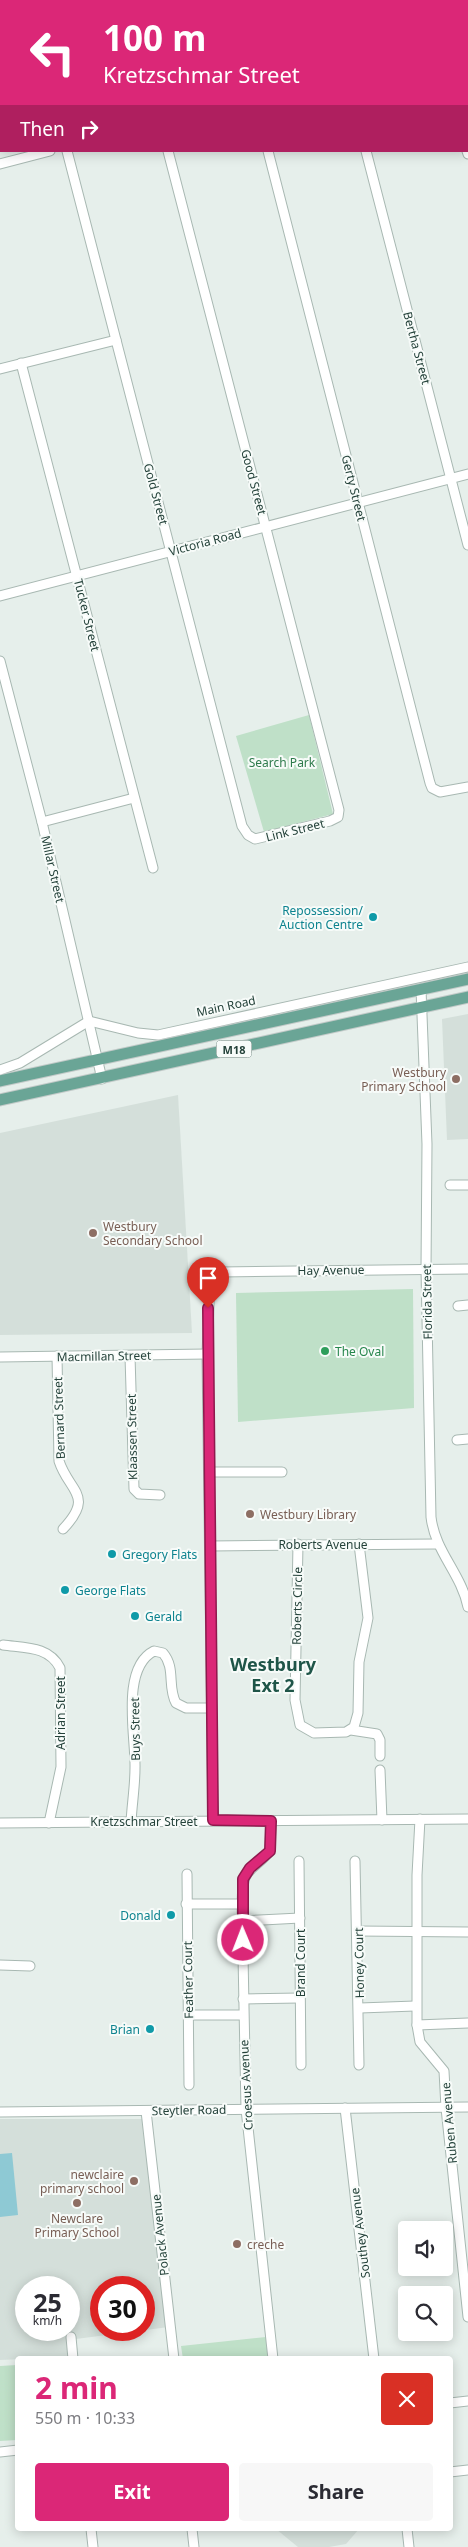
<!DOCTYPE html>
<meta charset="utf-8">
<style>
body{margin:0;font-family:"Noto Sans",sans-serif;background:#f7f7f7;color:#2b2b33;height:100vh;display:flex;flex-direction:column;font-size:19px;white-space:nowrap}
*{box-sizing:border-box;margin:0}
p{font-size:16px;color:#7c7c81}
.icon{flex:none;width:28px;height:28px;fill:none;stroke:currentColor;stroke-width:2;stroke-linecap:round;stroke-linejoin:round}
.map{position:relative;flex:1;overflow:hidden}
.sheet{position:absolute;left:15px;top:2356px;width:438px;height:175px;display:flex;flex-direction:column;background:#fff;border-radius:5px;box-shadow:0 2px 12px #0003}
.sheet>*{flex:none}
.banner{position:absolute;left:0px;top:0px;width:469px;height:152px;box-shadow:0 2px 12px #0003;background:#db2777;color:#fff;overflow:hidden}
.tools{position:absolute;left:398px;top:2221px;display:grid;gap:10px}
.tools a{display:grid;place-items:center;width:55px;height:55px;border-radius:5px;background:#fff;box-shadow:0 2px 12px #0003;font-size:25px}
.speed{position:absolute;left:15px;top:2276px;display:flex;gap:10px;font-size:25px;font-weight:700;text-align:center}
.speed>*{display:grid;place-content:center;width:65px;height:65px;border-radius:50%;background:#fff;box-shadow:0 2px 12px #0003;line-height:1}
.speed small{font-size:12px;font-weight:400}
.speed .limit{border:8px solid #d22;background:#fff;color:#111}
.pin{position:absolute;display:grid;place-items:center;width:42px;height:42px;color:#fff;margin:-51px -21px;border-radius:50% 50% 50% 0;rotate:-45deg;box-shadow:0 0 5px #0007}
.pin .icon{rotate:45deg}
.me{position:absolute;width:55px;margin:-28px;rotate:359deg;stroke-linejoin:round;filter:drop-shadow(0 0 4px #0008)}
.turn{display:flex;align-items:center;gap:18px;height:105px;padding:0 20px;font-size:22px}
.turn .icon{width:65px;height:65px;stroke-width:2.5}
.turn b{display:block;font-size:35px;line-height:42px}
.then{display:flex;align-items:center;height:48px;padding:0 20px;background:#0003;gap:10px;font-size:19px}
.round{display:grid;place-items:center;flex:none;width:52px;height:52px;border-radius:5px;background:#f7f7f7}
.headline{display:flex;align-items:center;justify-content:space-between;height:85px;padding:0 20px}
h1{font-size:30px;font-weight:700;line-height:38px;color:#db2777}
.action{display:flex;gap:10px;margin-top:auto;padding:10px 20px}
.action a{flex:1;height:58px;border-radius:5px;background:#db2777;color:#fff;font-size:20px;font-weight:700;line-height:58px;text-align:center}
.action a+a{background:#f7f7f7;color:#2b2b33}
.map>svg:first-child{display:block}
.built{fill:#d4dfda;fill-rule:evenodd}
.green{fill:#bfe0c8}
.water{fill:#8ec9d4}
.lines{fill:none;stroke-linecap:round;stroke-linejoin:round}
.minor-casing{stroke:#a8b8b2;stroke-width:11}
.major-casing{stroke:#c2cac8;stroke-width:13}
.minor{stroke:#fff;stroke-width:9}
.major{stroke:#6aa596;stroke-width:11}
.route-casing{stroke:#8e194d;stroke-width:12}
.route{stroke:#db2777;stroke-width:9}
.culture-dot{fill:#0f9aa8;stroke:#f7fbf9;stroke-width:2}
.education-dot{fill:#8d6e63;stroke:#f7fbf9;stroke-width:2}
.leisure-dot{fill:#2e9e5b;stroke:#f7fbf9;stroke-width:2}
.labels{text-anchor:middle;dominant-baseline:central;stroke-width:4;stroke-linejoin:round;paint-order:stroke}
.shield{fill:#f7fbf9;stroke:#637a73;stroke-width:1}
.shield-label{font-size:11px;font-weight:bold;fill:#24423a}
.street-label{font-size:12px;fill:#24423a;stroke:#f7fbf9}
.park-label{font-size:12px;fill:#2d7a4b;stroke:#f7fbf9}
.culture-label{font-size:12px;fill:#0d838f;stroke:#f7fbf9;text-anchor:end}
.education-label{font-size:12px;fill:#785e54;stroke:#f7fbf9;text-anchor:start}
.leisure-label{font-size:12px;fill:#27864d;stroke:#f7fbf9;text-anchor:start}
.district-label{font-size:18px;font-weight:bold;fill:#1f5548;stroke:#f7fbf9}
</style>
<div class="map">
<svg width="468" height="2547" viewBox="0 0 468 2547">
<rect width="100%" height="100%" fill="#e6efeb"/>
<!-- built -->
<g class="built">
<polygon points="468,1014 468,1139 447,1140 442,1019"/>
<polygon points="178,1095 192,1333 0,1335 0,1133"/>
<path d="M0 2119H143L169 2327 68 2340 69 2357 0 2360ZM26 2288H69V2330H26ZM101 2288H144V2330H101Z"/>
<polygon points="276,2529 359,2529 346,2544 329,2547 298,2547"/>
</g>
<!-- green -->
<g class="green">
<polygon points="309,715 333,814 264,832 236,736"/>
<polygon points="413,1289 414,1408 238,1422 236,1293"/>
<polygon points="266,2337 268,2359 183,2359 181,2346"/>
<polygon points="17,2365 17,2440 0,2441 0,2366"/>
</g>
<!-- water -->
<polygon class="water" points="12,2153 18,2215 0,2217 0,2154"/>
<g class="lines">
<defs>
<g id="minor">
<polyline points="29,0 29,1"/>
<polyline points="129,0 130,1"/>
<polyline points="229,0 229,1"/>
<polyline points="326,0 327,1"/>
<polyline points="428,0 428,1"/>
<polyline points="67,151 242,826 248,835 255,839 330,821 338,817 339,810 168,151"/>
<polyline points="268,151 430,783 432,788 440,792 468,787"/>
<polyline points="366,151 468,545"/>
<polyline points="467,151 468,154"/>
<polyline points="0,164 50,151"/>
<polyline points="21,363 153,868"/>
<polyline points="0,369 116,340"/>
<polyline points="0,596 468,474"/>
<polyline points="0,661 42,822 102,1079"/>
<polyline points="42,822 134,798"/>
<path d="M421 989 427 1144 426 1269 431 1517C435 1552 461 1573 468 1607"/>
<polyline points="0,1070 20,1063 89,1021 138,1033 158,1035 468,967"/>
<polyline points="450,1185 468,1185"/>
<polyline points="458,1306 468,1305"/>
<path d="M57 1356 59 1461C69 1492 95 1495 63 1529"/>
<polyline points="130,1356 134,1489 139,1494 160,1495"/>
<polyline points="0,1357 207,1354"/>
<polyline points="457,1440 468,1439"/>
<polyline points="209,1472 282,1472"/>
<polyline points="298,1544 295,1700 300,1725 314,1733 346,1732 354,1727 358,1713 359,1662 368,1618 359,1544"/>
<polyline points="210,1546 436,1544"/>
<path d="M3 1645C25 1648 49 1646 60 1668L61 1767 49 1823"/>
<polyline points="351,1730 377,1734 380,1740 380,1756"/>
<polyline points="380,1770 382,1820"/>
<polyline points="420,1819 417,1875 417,2025 420,2042 444,2071 446,2108 468,2317"/>
<polyline points="213,1820 207,1354 210,1281 221,1272 468,1269"/>
<path d="M271 1821 270 1851C247 1877 243 1865 242 1904L246 2109 273 2359"/>
<path d="M131 1822C132 1804 135 1786 135 1768 136 1738 120 1668 154 1651L163 1653C176 1668 167 1687 176 1703L186 1708H210"/>
<polyline points="0,1823 468,1819"/>
<polyline points="299,1861 301,2065"/>
<polyline points="355,1861 359,2065"/>
<polyline points="187,1874 189,2085"/>
<polyline points="186,1904 242,1904"/>
<polyline points="242,1921 300,1918"/>
<polyline points="358,1931 468,1932"/>
<polyline points="0,1965 30,1966"/>
<polyline points="243,1999 299,1998"/>
<polyline points="360,2008 415,2006"/>
<polyline points="189,2015 243,2015"/>
<polyline points="417,2025 468,2023"/>
<polyline points="345,2108 374,2359"/>
<polyline points="146,2111 174,2359"/>
<polyline points="0,2112 468,2107"/>
<polyline points="71,2337 73,2359"/>
<polyline points="450,2403 468,2401"/>
<polyline points="0,2452 18,2450"/>
<polyline points="450,2472 468,2470"/>
<polyline points="91,2529 93,2547"/>
<polyline points="192,2529 194,2547"/>
<polyline points="407,2529 409,2547"/>
</g>
<g id="major">
<polyline points="0,1081 468,979"/>
<polyline points="0,1100 468,997"/>
</g>
</defs>
<!-- minor casing -->
<use href="#minor" class="minor-casing"/>
<!-- major casing -->
<use href="#major" class="major-casing"/>
<!-- minor -->
<use href="#minor" class="minor"/>
<!-- major -->
<use href="#major" class="major"/>
</g>
<g class="lines">
<defs>
<polyline id="route" points="208,1308 213,1820 271,1821 270,1851 250,1868 243,1879 243,1940"/>
</defs>
<!-- route casing -->
<use href="#route" class="route-casing"/>
<!-- route -->
<use href="#route" class="route"/>
</g>
<!-- markers -->
<g class="culture-dot">
<circle cx="373" cy="917" r="5"/>
<circle cx="112" cy="1554" r="5"/>
<circle cx="65" cy="1590" r="5"/>
<circle cx="135" cy="1616" r="5"/>
<circle cx="171" cy="1915" r="5"/>
<circle cx="150" cy="2029" r="5"/>
</g>
<g class="education-dot">
<circle cx="456" cy="1079" r="5"/>
<circle cx="93" cy="1233" r="5"/>
<circle cx="250" cy="1514" r="5"/>
<circle cx="134" cy="2181" r="5"/>
<circle cx="77" cy="2203" r="5"/>
<circle cx="237" cy="2244" r="5"/>
</g>
<circle class="leisure-dot" cx="325" cy="1351" r="5"/>
<g class="labels">
<!-- shield labels -->
<rect class="shield" x="216.5" y="1040.5" width="35" height="17" rx="4"/>
<g class="shield-label">
<text x="234" y="1049">M18</text>
</g>
<!-- street labels -->
<g class="street-label">
<text transform="translate(417 348) rotate(75)">Bertha Street</text>
<text transform="translate(254 482) rotate(75)">Good Street</text>
<text transform="translate(354 488) rotate(76)">Gerty Street</text>
<text transform="translate(156 494) rotate(75)">Gold Street</text>
<text transform="translate(205 542) rotate(-15)">Victoria Road</text>
<text transform="translate(87 615) rotate(76)">Tucker Street</text>
<text transform="translate(295 830) rotate(-14)">Link Street</text>
<text transform="translate(53 869) rotate(77)">Millar Street</text>
<text transform="translate(226 1006) rotate(-12)">Main Road</text>
<text transform="translate(331 1270) rotate(-1)">Hay Avenue</text>
<text transform="translate(427 1302) rotate(-91)">Florida Street</text>
<text transform="translate(104 1356) rotate(-1)">Macmillan Street</text>
<text transform="translate(59 1418) rotate(-92)">Bernard Street</text>
<text transform="translate(132 1437) rotate(-91)">Klaassen Street</text>
<text x="323" y="1544">Roberts Avenue</text>
<text transform="translate(297 1606) rotate(-89)">Roberts Circle</text>
<text transform="translate(60 1713) rotate(-90)">Adrian Street</text>
<text transform="translate(135 1729) rotate(-91)">Buys Street</text>
<text x="144" y="1821">Kretzschmar Street</text>
<text transform="translate(300 1963) rotate(-90)">Brand Court</text>
<text transform="translate(359 1963) rotate(-91)">Honey Court</text>
<text transform="translate(188 1980) rotate(-91)">Feather Court</text>
<text transform="translate(246 2085) rotate(-93)">Croesus Avenue</text>
<text transform="translate(189 2110) rotate(-1)">Steytler Road</text>
<text transform="translate(449 2123) rotate(-95)">Ruben Avenue</text>
<text transform="translate(360 2233) rotate(-97)">Southey Avenue</text>
<text transform="translate(160 2235) rotate(-96)">Polack Avenue</text>
</g>
<!-- park labels -->
<g class="park-label">
<text x="282" y="762">Search Park</text>
</g>
<!-- culture labels -->
<g class="culture-label">
<text x="363" y="910">Repossession/<tspan x="363" dy="14">Auction Centre</tspan></text>
<text x="122" y="1554" text-anchor="start">Gregory Flats</text>
<text x="75" y="1590" text-anchor="start">George Flats</text>
<text x="145" y="1616" text-anchor="start">Gerald</text>
<text x="161" y="1915">Donald</text>
<text x="140" y="2029">Brian</text>
</g>
<!-- education labels -->
<g class="education-label">
<text x="446" y="1072" text-anchor="end">Westbury<tspan x="446" dy="14">Primary School</tspan></text>
<text x="103" y="1226">Westbury<tspan x="103" dy="14">Secondary School</tspan></text>
<text x="260" y="1514">Westbury Library</text>
<text x="124" y="2174" text-anchor="end">newclaire<tspan x="124" dy="14">primary school</tspan></text>
<text x="77" y="2218" text-anchor="middle">Newclare<tspan x="77" dy="14">Primary School</tspan></text>
<text x="247" y="2244">creche</text>
</g>
<!-- leisure labels -->
<g class="leisure-label">
<text x="335" y="1351">The Oval</text>
</g>
<!-- district labels -->
<g class="district-label">
<text x="273" y="1664">Westbury<tspan x="273" dy="21">Ext 2</tspan></text>
</g>
</g>
</svg>
<div class="tools">
<a><svg class="icon" aria-label="sound" viewBox="0 0 24 24"><path d="M4 9h4l5-4v14l-5-4H4zM17 9q2 3 0 6"/></svg></a>
<a><svg class="icon" aria-label="search" viewBox="0 0 24 24"><circle cx="10" cy="10" r="6"/><path d="M15 15l6 6"/></svg></a>
</div>
<div class="speed"><div>25<small>km/h</small></div><div class="limit">30</div></div>
<div class="pin" style="left:208px;top:1308px;background:#d93025"><svg class="icon" aria-label="arrive" viewBox="0 0 24 24"><path d="M6 21V4h12l-3 4 3 4H6"/></svg></div>
<svg class="me" style="left:243px;top:1940px" viewBox="-20 -20 40 40"><circle r="17" fill="#db2777" stroke="#fff" stroke-width="3"/><path d="M0-11L8 9 0 5-8 9z" fill="#fff"/></svg>
<div class="banner">
<div class="turn"><svg class="icon" aria-label="left" viewBox="0 0 24 24"><path d="M17 20v-9H6M10 6l-5 5 5 5"/></svg><div><b>100 m</b>Kretzschmar Street</div></div>
<div class="then">Then<svg class="icon" aria-label="right" viewBox="0 0 24 24"><path d="M7 20v-9h11M14 6l5 5-5 5"/></svg></div>
</div>
<section class="sheet">
<div class="headline"><div><h1>2 min</h1><p>550 m · 10:33</p></div><a class="round" style="background:#d93025;color:#fff"><svg class="icon" aria-label="close" viewBox="0 0 24 24"><path d="M6 6l12 12M18 6L6 18"/></svg></a></div>
<div class="action"><a>Exit</a><a>Share</a></div>
</section>
</div>
